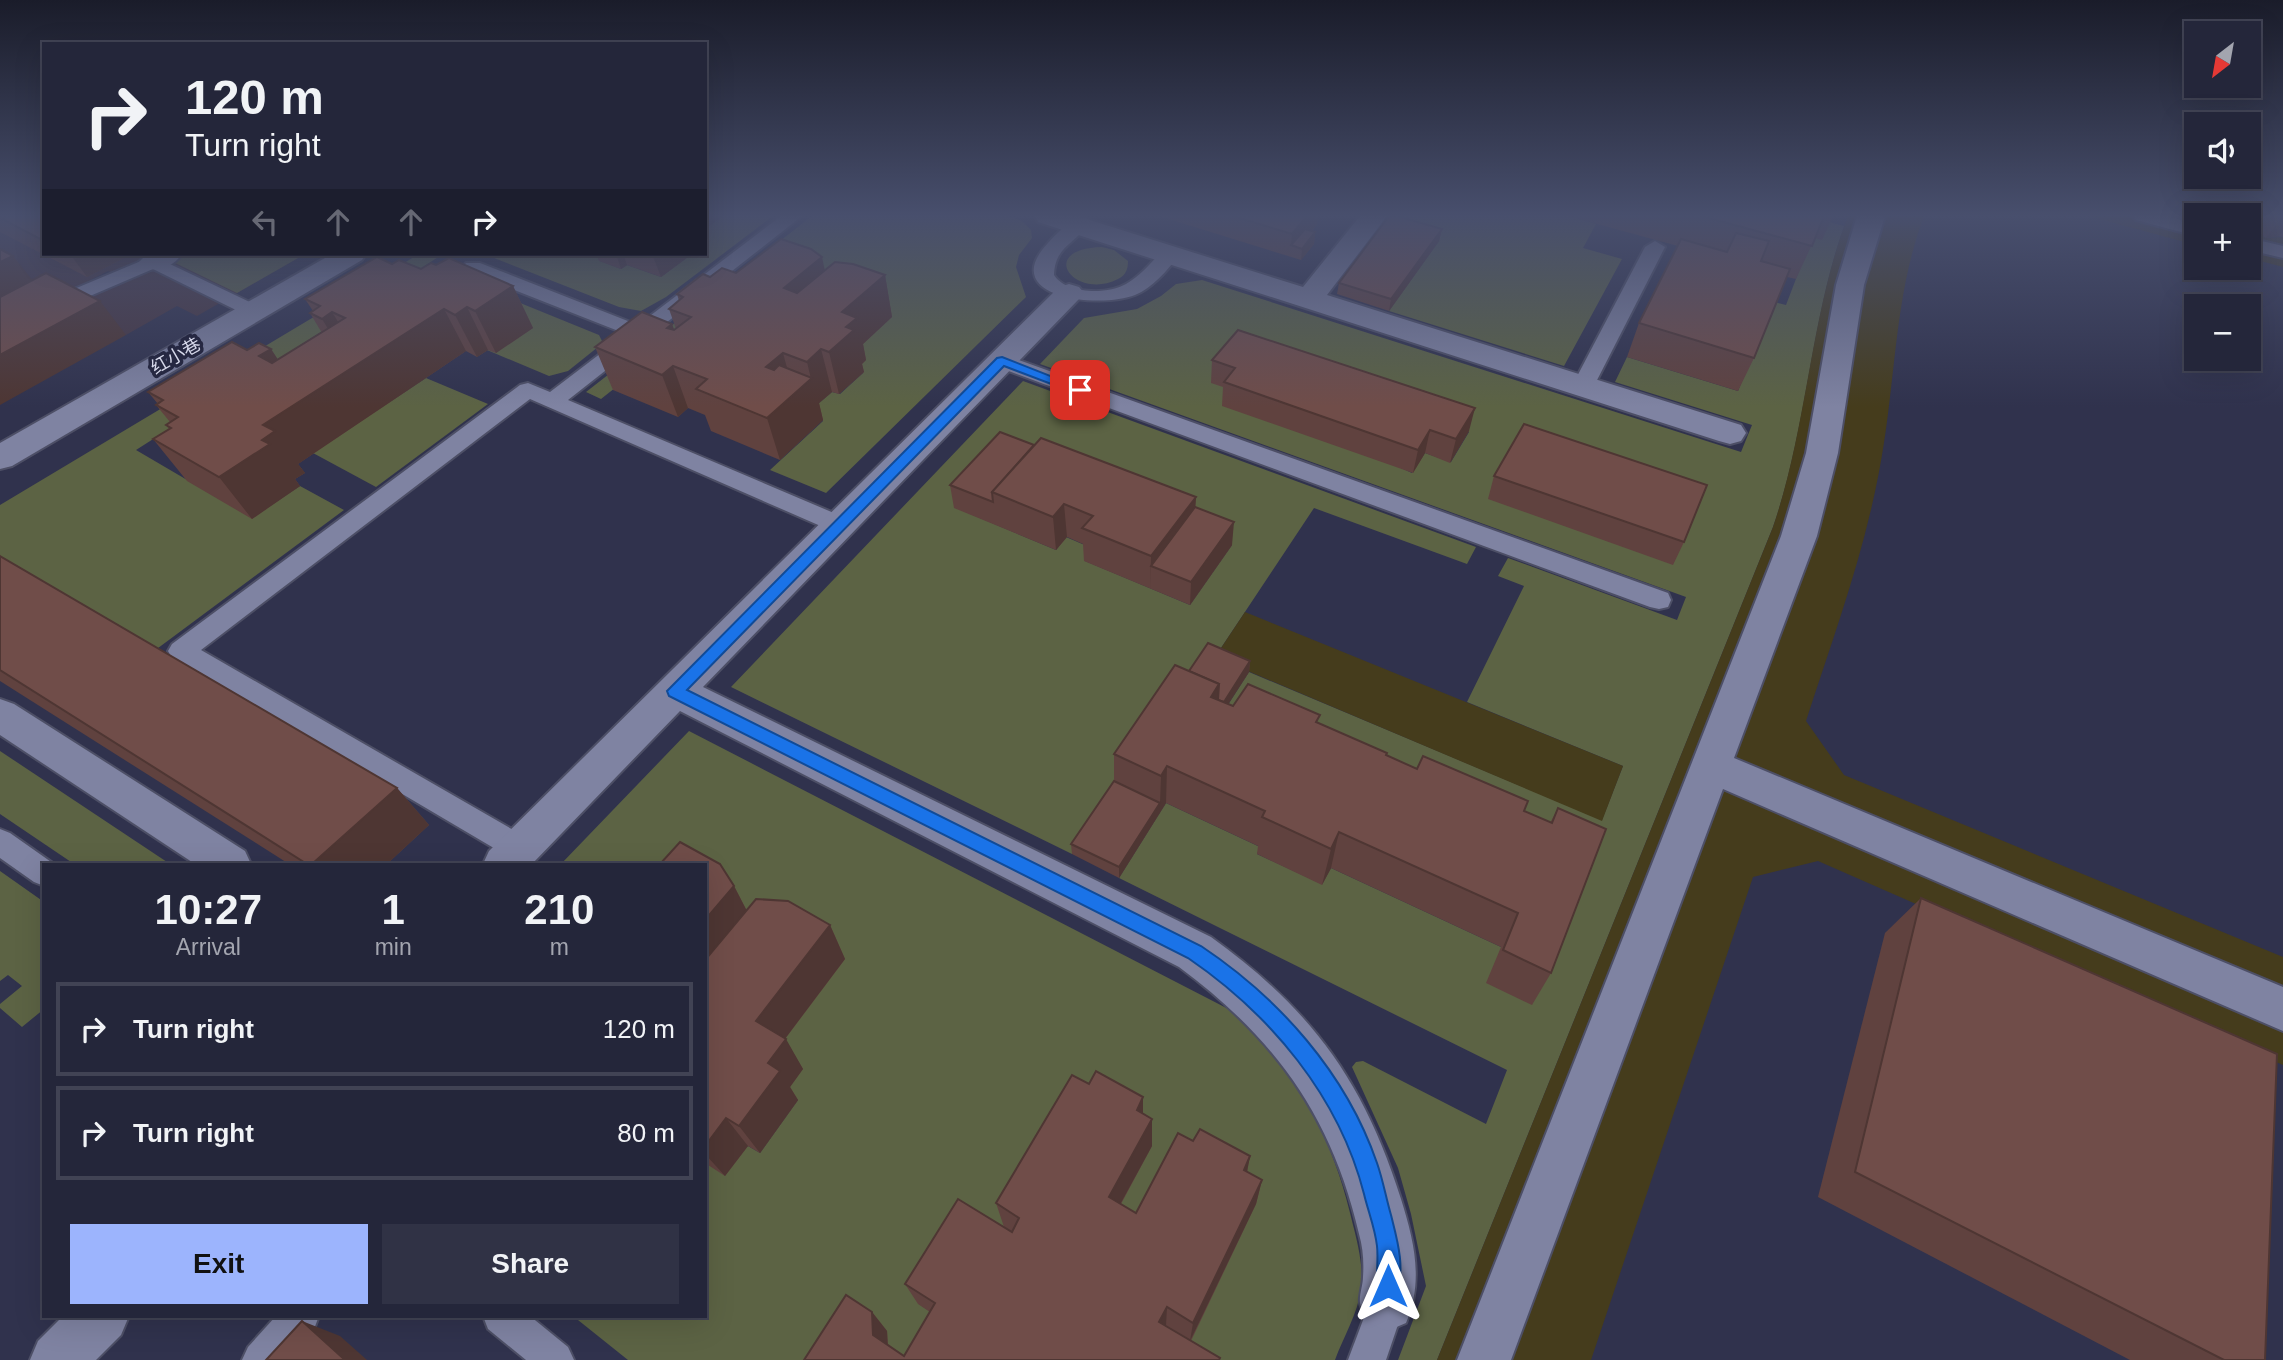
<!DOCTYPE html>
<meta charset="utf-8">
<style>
body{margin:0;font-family:Helvetica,"Noto Sans SC",sans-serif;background:#303245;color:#f1f3f6;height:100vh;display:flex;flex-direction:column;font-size:26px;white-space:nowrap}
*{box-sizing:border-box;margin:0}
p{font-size:23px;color:#a3a5af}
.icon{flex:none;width:38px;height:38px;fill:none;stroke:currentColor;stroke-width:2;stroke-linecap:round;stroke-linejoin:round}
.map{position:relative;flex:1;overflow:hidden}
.panel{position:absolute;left:42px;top:863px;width:665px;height:455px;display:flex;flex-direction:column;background:#24263a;border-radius:0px;box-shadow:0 7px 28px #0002,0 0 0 2px #414354}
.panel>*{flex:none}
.guide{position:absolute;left:42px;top:42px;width:665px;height:214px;border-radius:0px;box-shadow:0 7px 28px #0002,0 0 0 2px #414354;background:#24263a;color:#f1f3f6;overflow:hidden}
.needle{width:46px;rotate:211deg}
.fabs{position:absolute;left:2184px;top:21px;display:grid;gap:14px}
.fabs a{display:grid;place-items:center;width:77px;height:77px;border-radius:0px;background:#24263a;box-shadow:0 7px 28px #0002,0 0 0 2px #414354;font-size:35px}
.pin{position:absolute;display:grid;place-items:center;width:60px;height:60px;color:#fff;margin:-30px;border-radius:14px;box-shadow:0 4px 10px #0006}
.me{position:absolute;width:77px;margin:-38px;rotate:0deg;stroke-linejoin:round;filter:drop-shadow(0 0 5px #0008)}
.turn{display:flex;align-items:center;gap:24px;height:147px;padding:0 28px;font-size:32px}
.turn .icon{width:91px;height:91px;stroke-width:2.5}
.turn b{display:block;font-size:49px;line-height:60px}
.lanes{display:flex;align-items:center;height:66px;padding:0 28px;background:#0003;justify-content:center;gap:35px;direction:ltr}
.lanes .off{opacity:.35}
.eta{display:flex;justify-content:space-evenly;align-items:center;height:119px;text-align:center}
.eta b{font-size:42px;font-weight:700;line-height:49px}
.action{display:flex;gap:14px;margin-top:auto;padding:14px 28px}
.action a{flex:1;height:80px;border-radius:0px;background:#9cb4fd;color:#111;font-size:28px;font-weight:700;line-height:80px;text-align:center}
.action a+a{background:#303245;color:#f1f3f6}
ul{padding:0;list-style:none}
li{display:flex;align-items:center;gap:21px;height:94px;margin:0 14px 10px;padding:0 14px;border:4px solid #414354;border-radius:0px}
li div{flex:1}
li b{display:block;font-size:26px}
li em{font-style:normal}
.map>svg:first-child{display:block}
.industrial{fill:#473742}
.green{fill:#5c6344;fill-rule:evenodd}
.sand{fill:#453c1c}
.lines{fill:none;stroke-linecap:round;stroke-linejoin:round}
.service-casing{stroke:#4d4f66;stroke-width:4}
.minor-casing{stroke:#4d4f66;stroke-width:4}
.tertiary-casing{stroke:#4d4f66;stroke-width:4}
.service{fill:#7f83a2;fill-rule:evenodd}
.minor{fill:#7f83a2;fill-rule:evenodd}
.tertiary{fill:#7f83a2;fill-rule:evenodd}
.wall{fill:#60423f}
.shaded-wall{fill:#4e3633}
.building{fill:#704d49;stroke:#4e3633;stroke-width:2}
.route{fill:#1a73e8;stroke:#114b97;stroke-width:2}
.labels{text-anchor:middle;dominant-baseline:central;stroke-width:7;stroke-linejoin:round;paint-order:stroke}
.far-street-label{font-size:18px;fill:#d6d8ea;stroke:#262842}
</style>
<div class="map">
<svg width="2283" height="1360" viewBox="0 0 2283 1360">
<rect width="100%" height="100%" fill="#30324d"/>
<!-- industrial -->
<polygon class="industrial" points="0,216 44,254 305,254 197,316 177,306 126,335 73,307 119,276 108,271 0,327"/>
<!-- green -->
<g class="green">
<polygon points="723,216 773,216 666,297 641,311 619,307 484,254 599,254 600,261 621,269 627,265 661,277 692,254 705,254 705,229"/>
<polygon points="812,216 1008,216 1022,221 1031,230 1032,238 1019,255 1016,267 1026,297 826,493 770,470 823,421 818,404 832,392 840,394 863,373 658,354 601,399 586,392"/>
<polygon points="1396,216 1569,216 1596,224 1583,248 1622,259 1564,366 1389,311 1439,241"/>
<path d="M1829 222 1844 226C1810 323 1807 429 1773 527L1437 1360H1398L1426 1286 1411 1214 1398 1168 1352 1067 1356 1062 1363 1061 1486 1124 1507 1070 1119 878 1166 803 1260 847 1257 854 1322 884 1331 868 1501 947 1585 865 1208 736 1249 672 1602 820 1623 766 1467 702 1524 586 1498 576 1508 558 1677 620 1686 597 1040 364 1084 318 1137 309 1161 296 1176 284 1202 280 1741 452 1752 425 1615 382 1627 357 1738 391 1774 302 1786 305 1812 237ZM1234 391 1469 432 1451 462 1425 453 1412 473Z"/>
<path d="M1102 247 1114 250 1128 261C1128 269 1126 275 1118 279 1075 301 1035 249 1102 247Z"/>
<polygon points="180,254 305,254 237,293 169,260"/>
<polygon points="419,254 443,254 136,450 252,518 300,486 344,510 146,657 0,571 0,505"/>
<polygon points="451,275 599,335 603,343 568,371 549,376 487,350"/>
<polygon points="426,378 488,404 376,487 313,453"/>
<path d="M1023 381 1476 547 1467 564 1314 508 1215 657 1072 854 731 687ZM954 507 1232 545 1190 605 1085 561 1094 549 1066 537 1056 550Z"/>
<path d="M689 731 1240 1015C1301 1082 1333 1137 1353 1225 1358 1244 1364 1270 1361 1289 1358 1313 1343 1338 1335 1360H1191L1136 1236 1026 1241 919 1304 947 1323 925 1360H628L573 1316H705V1163L748 1146 760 1153 798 1100 710 1013 705 864H561Z"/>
<polygon points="0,751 170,864 74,864 0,814"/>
<polygon points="0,871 44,902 44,1009 22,1027 0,1008 0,1004 22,986 8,975 0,981"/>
</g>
<!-- sand -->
<g class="sand">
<path d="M1848 216H1924C1893 298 1896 387 1879 472 1863 557 1833 638 1806 721L1844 775 2283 957V1065L1818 861 1753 877 1591 1360H1437L1773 527C1808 425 1810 314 1848 216Z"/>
<polygon points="2088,216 2189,216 2196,220 2196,245"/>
<polygon points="2249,228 2266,238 2283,237 2283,267 2249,258"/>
<polygon points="1245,612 1623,766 1602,821 1215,657"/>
</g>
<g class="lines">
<defs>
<g id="service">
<polygon points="781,216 802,216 568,400 848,519 852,525 848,531 840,533 832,531 530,399 201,650 529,839 534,848 529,857 519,861 509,857 172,658 168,651 172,644 520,385 528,383 550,392 626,334 466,271 463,267 466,263 480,263 638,325"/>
<polygon points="2134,216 2165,216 2196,224 2196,236 2136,220"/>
<path d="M1078 220 1087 226C1073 245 1055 247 1054 275 1066 294 1107 295 1126 284 1140 276 1151 263 1162 251H1176L1179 255C1168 270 1152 288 1135 295 1100 309 996 298 1048 243 1056 234 1067 223 1078 220Z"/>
<polygon points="2249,238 2283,246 2283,258 2249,250"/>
<polygon points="1655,241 1665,247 1594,386 1591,391 1575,391 1572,386 1645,247"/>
<polygon points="153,256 260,307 263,311 260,315 246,315 153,269 69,305 0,340 0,326 55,297"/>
<polygon points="1002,354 1668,593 1671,600 1668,607 1659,609 1650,607 995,366 992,361 995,356"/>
<polygon points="0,829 10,833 54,864 44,864 44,886 34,882 0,858"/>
<polygon points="1387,1286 1400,1291 1405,1304 1386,1360 1348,1360 1374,1291"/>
<polygon points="276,1316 319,1316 314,1329 286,1360 242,1360 248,1347"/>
<polygon points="483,1316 530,1316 568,1347 574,1360 526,1360 488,1329"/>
</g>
<g id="minor">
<polygon points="1035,216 1077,216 1303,287 1360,216 1387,216 1327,295 1741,425 1746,433 1741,441 1730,444 1719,441 1038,222"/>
<polygon points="1857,216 1885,216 1864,285 1838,453 1817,536 1734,758 2283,987 2283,1031 1723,789 1511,1360 1457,1360 1781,536 1806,453 1836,285"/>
<path d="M147 254H182C173 267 158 272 143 268L139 262Z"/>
<path d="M1069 284 1079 287 1084 293 1079 299 703 687 1211 937C1311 1009 1364 1081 1401 1199 1414 1241 1424 1281 1406 1323L1387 1331 1368 1323C1366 1317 1361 1309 1360 1303 1359 1295 1363 1285 1363 1277 1364 1262 1363 1248 1359 1234 1332 1117 1275 1038 1179 967L680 711 532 864H483L489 851 1059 287Z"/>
<polygon points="0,699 14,704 245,851 251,864 195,864 0,735"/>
<polygon points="63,1316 129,1316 121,1335 96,1360 30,1360 38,1341"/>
</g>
<polygon id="tertiary" points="332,254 366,254 362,260 12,466 0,469 0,443"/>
</defs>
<!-- service casing -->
<use href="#service" class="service-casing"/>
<!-- minor casing -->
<use href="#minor" class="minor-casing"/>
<!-- tertiary casing -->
<use href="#tertiary" class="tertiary-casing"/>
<!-- service -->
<use href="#service" class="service"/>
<!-- minor -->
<use href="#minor" class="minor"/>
<!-- tertiary -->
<use href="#tertiary" class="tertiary"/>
</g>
<!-- wall -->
<g class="wall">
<polygon points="0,216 44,216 44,254 132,254 87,277 0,232"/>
<polygon points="1159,216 1318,216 1317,224 1312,231 1315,232 1314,244 1301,260"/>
<polygon points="1568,216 1833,216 1822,240 1815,238 1796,279 1787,277 1754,358 1738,391 1627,357 1639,323 1678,246"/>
<polygon points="2249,216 2283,216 2283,237 2279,236 2266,238 2253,229 2249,228"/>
<polygon points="1442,229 1439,241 1389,311 1337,294 1339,283"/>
<polygon points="596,254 692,254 661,277 627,265 621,269 599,261"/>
<polygon points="392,264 421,269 436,265 513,286 533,328 496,353 488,350 477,357 466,351 298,464 305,473 295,479 300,486 252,519 187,481 153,439 169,429 166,425 170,422 156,405 158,404 148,392 247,350 271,349 278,360 322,333 310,313 313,311 305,299"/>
<polygon points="825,270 885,275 892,317 863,344 866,360 862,364 864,372 839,394 832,392 819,403 823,420 780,460 711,431 705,415 688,408 678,417 613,390 595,347 672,324 674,330 676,329 669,309 679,301 677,294 710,277 736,273"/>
<polygon points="1212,360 1469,431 1450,463 1425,453 1413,473 1222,406 1223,387 1211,383"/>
<polygon points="1034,445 1196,497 1195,507 1232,545 1190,605 1084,561 1083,544 1067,537 1056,550 954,508 950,485"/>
<polygon points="1494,476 1684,542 1673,565 1488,499"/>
<polygon points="0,556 397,788 429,825 387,864 289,864 0,681"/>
<polygon points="1250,661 1249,672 1228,704 1233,706 1318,723 1387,753 1387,756 1417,769 1550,823 1558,808 1551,973 1532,1005 1486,983 1501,947 1331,868 1322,885 1257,854 1258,846 1166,803 1119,878 1072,854 1071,844 1114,781 1114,754 1189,671"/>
<polygon points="705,864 734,886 747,911 830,925 845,959 785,1039 803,1069 790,1087 798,1100 760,1153 748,1146 725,1176 705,1163"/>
<polygon points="1921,898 2265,1360 2130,1360 1818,1197 1885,933"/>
<polygon points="1096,1071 1143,1097 1143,1113 1152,1119 1152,1146 1121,1204 1136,1213 1178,1133 1193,1141 1200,1129 1250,1156 1247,1172 1262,1180 1256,1204 1191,1341 1220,1358 1220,1360 804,1360 846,1295 872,1312 887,1331 888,1344 904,1356 930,1312 918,1304 905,1284 958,1199 1011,1231 1004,1227 996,1203 1072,1075 1089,1084"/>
</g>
<!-- shaded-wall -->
<g class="shaded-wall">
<polygon points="705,216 723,216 705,229"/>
<polygon points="1307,216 1318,216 1317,224 1298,247 1291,245 1292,234"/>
<polygon points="2283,216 2283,231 2279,236 2266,238"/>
<polygon points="1442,229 1439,241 1389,311 1391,299"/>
<polygon points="1315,232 1314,244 1301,260 1302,249"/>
<polygon points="70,254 132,254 87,277"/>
<polygon points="616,254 623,254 627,265 621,269"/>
<polygon points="652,254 692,254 661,277"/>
<polygon points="13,256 47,298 0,322 0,262"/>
<polygon points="822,257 831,299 795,330 784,288"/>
<polygon points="885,275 892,317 863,344 866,360 862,364 864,372 839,394 829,352 842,312"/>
<polygon points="513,286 533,328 496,353 475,311"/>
<polygon points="100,301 126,335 0,405 0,355"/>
<polygon points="467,307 488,350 477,357 455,315"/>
<polygon points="444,309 466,351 298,464 305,473 295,479 300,486 252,519 219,477 263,425"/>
<polygon points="332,312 358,354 348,361 322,319"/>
<polygon points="672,324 687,366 682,370 667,328"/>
<polygon points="271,349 299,392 259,356"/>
<polygon points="821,349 832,392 819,403 823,420 780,460 767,418 766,367 783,353 794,394 811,379 807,362"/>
<polygon points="673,366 688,408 678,417 662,375"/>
<polygon points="1475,408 1469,431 1450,463 1456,439"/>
<polygon points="1430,430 1425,453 1413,473 1418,450"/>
<polygon points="1196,497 1194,530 1151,566 1150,589 1151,556"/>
<polygon points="1064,504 1067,537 1056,550 1053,517"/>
<polygon points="1234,522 1232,545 1190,605 1191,582"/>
<polygon points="1250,661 1249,672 1216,723 1217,712"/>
<polygon points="1219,684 1216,723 1211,697"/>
<polygon points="1167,766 1166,803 1119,878 1119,867 1160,803 1161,776"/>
<polygon points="397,788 429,825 387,864 312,864"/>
<polygon points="1339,832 1331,868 1322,885 1331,849"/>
<polygon points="734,886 752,921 705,978 705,920"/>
<polygon points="830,925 845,959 775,1052 756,1021"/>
<polygon points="786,1039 803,1069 790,1087 798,1100 760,1153 739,1126 768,1063"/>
<polygon points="1143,1097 1143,1125 1137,1110"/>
<polygon points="726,1118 748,1146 725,1176 705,1154 705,1146"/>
<polygon points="1152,1119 1152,1146 1111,1221 1109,1197"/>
<polygon points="1250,1156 1245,1182 1244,1170"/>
<polygon points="1262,1180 1256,1204 1190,1341 1193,1323"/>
<polygon points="1167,1307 1166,1326 1159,1322"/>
<polygon points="872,1312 887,1331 888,1352 873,1335"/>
<polygon points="302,1321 340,1336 367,1360 345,1360"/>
</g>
<!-- building -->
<g class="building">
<polygon points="8,216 44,216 44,241 2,219"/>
<polygon points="1233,216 1307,216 1292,234"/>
<polygon points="1389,216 1397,216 1442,229 1391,299 1339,283"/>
<polygon points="1701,216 1824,216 1812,246"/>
<polygon points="1305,229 1315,232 1302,249 1291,245"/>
<polygon points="1736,233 1769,241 1761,261 1790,269 1754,358 1639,323 1681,239 1727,252"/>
<polygon points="781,239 811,249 822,257 784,288 797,293 835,262 853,264 885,275 842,312 857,318 846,327 854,330 829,352 821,349 807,362 783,353 766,367 774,370 779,365 812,378 767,418 696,389 707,379 673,366 662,375 595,347 642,312 672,324 667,328 674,330 691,317 669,309 683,297 677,294 703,274 710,277 722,268 736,273"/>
<polygon points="0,249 13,256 0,262"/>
<polygon points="377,257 392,264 399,260 421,269 431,263 436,265 449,258 513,286 475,311 467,307 455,315 444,309 263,425 275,431 262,440 270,444 219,477 153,439 171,428 166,425 178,417 156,405 163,400 148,392 232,342 247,350 259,343 271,349 259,356 272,363 345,318 332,312 322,319 310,313 320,306 305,299"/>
<polygon points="46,273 100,301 0,355 0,297"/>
<polygon points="1238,330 1475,408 1456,439 1430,430 1418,450 1224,382 1235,368 1212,360"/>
<polygon points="1524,424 1707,485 1684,542 1494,476"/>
<polygon points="1000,432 1034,445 992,492 993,502 950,485"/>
<polygon points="1041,438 1196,497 1151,556 1082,528 1093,516 1064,504 1053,517 992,492"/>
<polygon points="1195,507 1234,522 1191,582 1151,566"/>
<polygon points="0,556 397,788 312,864 307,864 0,670"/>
<polygon points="1208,643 1250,661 1224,702 1218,700 1219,684 1189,671"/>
<polygon points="1175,665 1219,684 1211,697 1233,706 1248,684 1320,715 1316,722 1387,753 1386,755 1417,769 1423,756 1528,801 1524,811 1552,823 1558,808 1606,829 1551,973 1503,950 1518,913 1339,832 1331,849 1262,817 1265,811 1167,766 1161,776 1114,754"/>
<polygon points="1114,781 1160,803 1119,867 1071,844"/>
<polygon points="680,842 720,864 734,886 705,920 705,864 660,864"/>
<polygon points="1921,898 2277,1054 2265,1360 2224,1360 1855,1172"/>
<polygon points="756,899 788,901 830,925 756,1021 786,1039 768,1063 780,1071 739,1126 726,1118 705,1146 705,960"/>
<polygon points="1096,1071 1143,1097 1137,1110 1152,1119 1109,1197 1136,1213 1178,1133 1193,1141 1200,1129 1250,1156 1244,1170 1262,1180 1193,1323 1167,1307 1159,1322 1220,1358 1219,1360 804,1360 846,1295 872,1312 873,1335 904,1356 935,1303 905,1284 958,1199 1012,1232 1019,1218 996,1203 1072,1075 1089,1084"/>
<polygon points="302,1321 345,1360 266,1360"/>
</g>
<!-- sky -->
<linearGradient id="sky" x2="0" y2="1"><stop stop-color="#1a1c2a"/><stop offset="0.53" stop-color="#484f6d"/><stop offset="1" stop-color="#484f6d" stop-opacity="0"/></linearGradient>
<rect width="2283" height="407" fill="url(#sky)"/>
<!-- route -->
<path class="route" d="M1002 357 1086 390 1085 393H1075L1004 366 687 690 1201 946C1279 998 1346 1073 1377 1163 1383 1180 1386 1198 1391 1215 1397 1239 1406 1269 1396 1293L1388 1297 1381 1293C1374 1278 1379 1262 1377 1246 1375 1228 1368 1211 1364 1194 1339 1096 1270 1014 1188 958L669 696 667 691 997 358Z"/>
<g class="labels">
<!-- far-street labels -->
<g class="far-street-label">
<text transform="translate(176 356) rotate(-30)">红小巷</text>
</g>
</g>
</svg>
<div class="fabs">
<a><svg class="needle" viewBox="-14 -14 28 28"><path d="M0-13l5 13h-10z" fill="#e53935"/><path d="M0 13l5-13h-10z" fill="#a3a5af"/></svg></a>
<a><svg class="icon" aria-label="sound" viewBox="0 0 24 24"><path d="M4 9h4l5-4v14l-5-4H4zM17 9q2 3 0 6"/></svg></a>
<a>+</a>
<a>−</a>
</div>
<div class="pin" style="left:1080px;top:390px;background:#d93025"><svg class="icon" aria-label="arrive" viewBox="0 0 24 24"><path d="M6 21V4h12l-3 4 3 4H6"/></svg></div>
<svg class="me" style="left:1388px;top:1286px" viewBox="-20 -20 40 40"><path d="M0-17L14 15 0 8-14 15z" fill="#1a73e8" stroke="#fff" stroke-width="4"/></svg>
<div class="guide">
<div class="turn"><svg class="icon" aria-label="right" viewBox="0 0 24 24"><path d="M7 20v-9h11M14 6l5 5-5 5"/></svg><div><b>120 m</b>Turn right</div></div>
<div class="lanes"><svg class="icon off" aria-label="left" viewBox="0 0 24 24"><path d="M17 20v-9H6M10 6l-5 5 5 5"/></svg><svg class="icon off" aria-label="ahead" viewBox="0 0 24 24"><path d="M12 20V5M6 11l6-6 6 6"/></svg><svg class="icon off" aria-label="ahead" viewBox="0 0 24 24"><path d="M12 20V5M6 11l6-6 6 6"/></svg><svg class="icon" aria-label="right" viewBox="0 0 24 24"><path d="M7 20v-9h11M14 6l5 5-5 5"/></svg></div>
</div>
<section class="panel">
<div class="eta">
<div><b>10:27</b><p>Arrival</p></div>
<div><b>1</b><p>min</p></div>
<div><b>210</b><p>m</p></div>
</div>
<ul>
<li><svg class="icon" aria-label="right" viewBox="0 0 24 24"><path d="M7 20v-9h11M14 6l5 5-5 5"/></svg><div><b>Turn right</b></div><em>120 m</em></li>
<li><svg class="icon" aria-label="right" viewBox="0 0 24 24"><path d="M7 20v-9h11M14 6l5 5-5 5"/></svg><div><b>Turn right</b></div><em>80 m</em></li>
</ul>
<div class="action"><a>Exit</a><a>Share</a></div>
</section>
</div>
